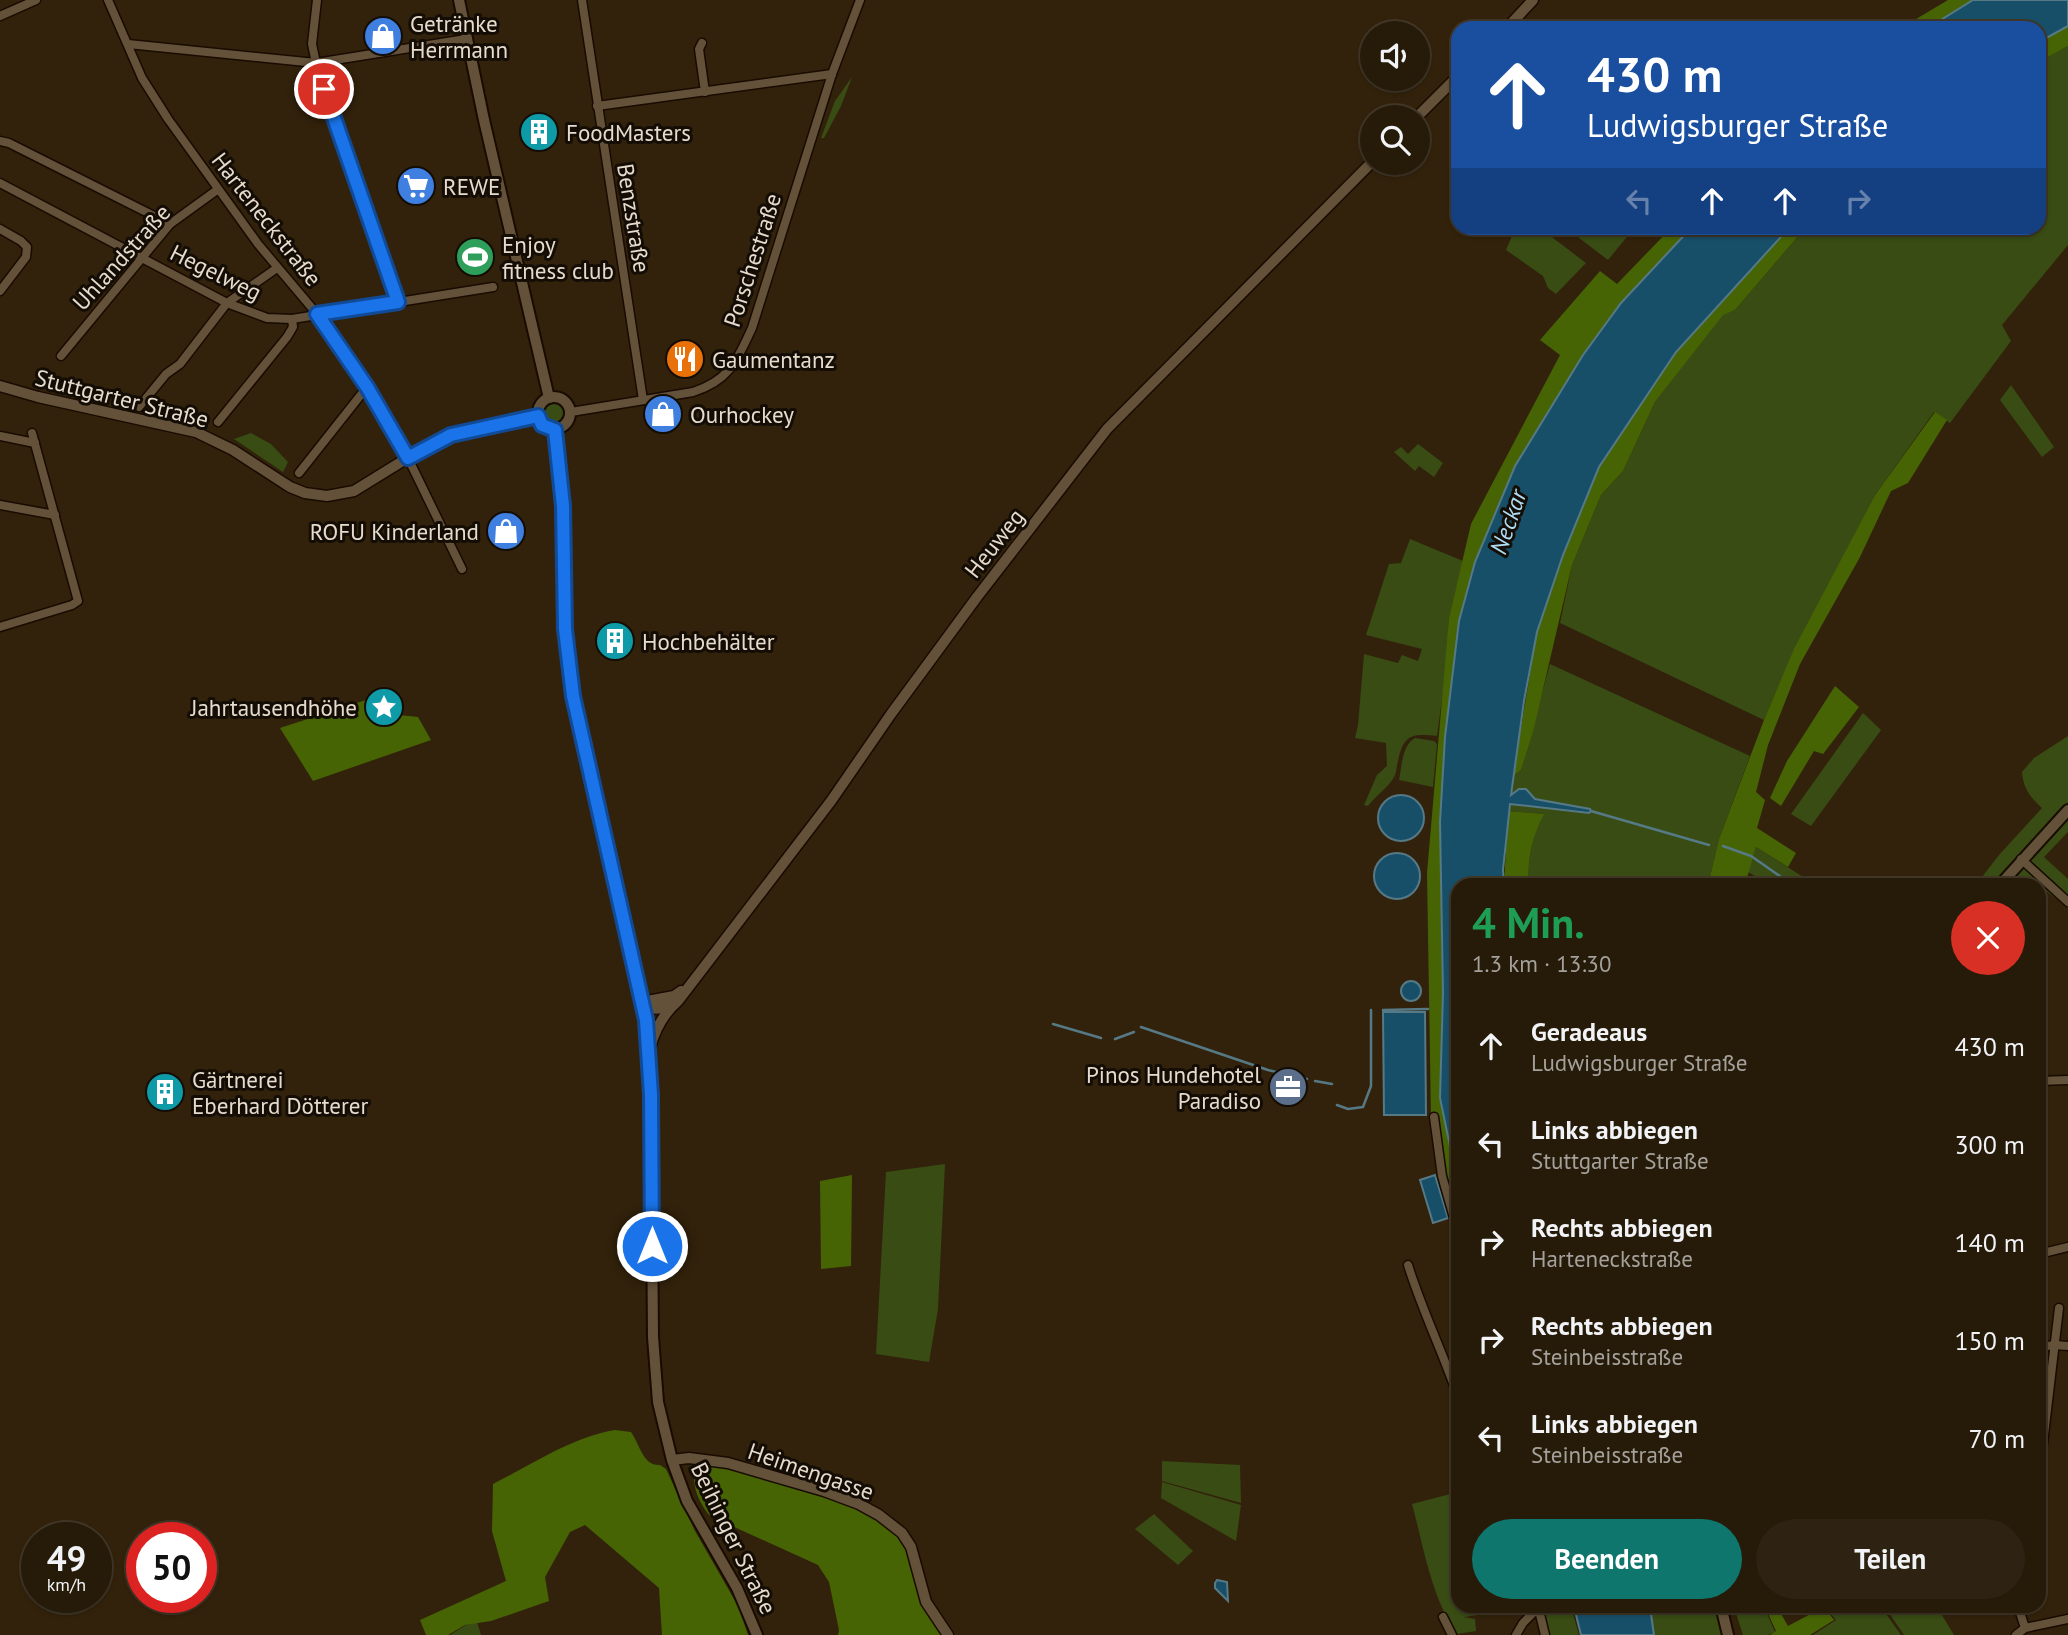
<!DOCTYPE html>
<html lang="de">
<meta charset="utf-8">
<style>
body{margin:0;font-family:"PT Sans",sans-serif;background:#2e2312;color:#f1f3f6;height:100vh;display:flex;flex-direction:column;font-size:26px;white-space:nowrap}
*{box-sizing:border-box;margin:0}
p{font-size:23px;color:#a4a19c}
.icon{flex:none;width:38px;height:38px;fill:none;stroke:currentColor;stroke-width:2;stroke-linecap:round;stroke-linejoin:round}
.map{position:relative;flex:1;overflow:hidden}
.drawer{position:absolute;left:1451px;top:878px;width:595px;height:735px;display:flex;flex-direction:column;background:#261a08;border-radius:21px;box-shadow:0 2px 5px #0004,0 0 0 2px #423829}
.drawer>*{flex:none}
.top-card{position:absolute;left:1451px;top:21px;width:595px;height:214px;border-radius:21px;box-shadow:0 2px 5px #0004,0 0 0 2px #423829;background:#1a4fa0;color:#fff;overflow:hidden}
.controls{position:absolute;left:1360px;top:21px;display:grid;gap:14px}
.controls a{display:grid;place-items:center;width:70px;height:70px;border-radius:50%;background:#261a08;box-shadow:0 2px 5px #0004,0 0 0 2px #423829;font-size:35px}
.speed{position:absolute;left:21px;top:1522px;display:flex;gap:14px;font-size:35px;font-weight:700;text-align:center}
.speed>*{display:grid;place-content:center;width:91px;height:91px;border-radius:50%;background:#261a08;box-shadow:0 2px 5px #0004,0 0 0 2px #423829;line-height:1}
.speed small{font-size:18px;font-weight:400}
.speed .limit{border:10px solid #d22;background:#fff;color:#111}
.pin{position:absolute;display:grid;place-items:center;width:60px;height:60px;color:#fff;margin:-30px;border:4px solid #fff;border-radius:50%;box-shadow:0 2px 7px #0007}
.me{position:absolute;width:77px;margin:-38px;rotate:0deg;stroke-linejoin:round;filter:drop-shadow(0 0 5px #0008)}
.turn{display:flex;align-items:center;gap:24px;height:147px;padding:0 21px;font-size:32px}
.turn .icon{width:91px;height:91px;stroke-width:2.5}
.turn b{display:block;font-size:49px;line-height:60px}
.lanes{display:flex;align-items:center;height:66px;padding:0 21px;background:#0003;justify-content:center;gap:35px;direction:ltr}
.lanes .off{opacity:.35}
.round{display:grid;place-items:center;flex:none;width:74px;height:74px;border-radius:37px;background:#2e2312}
.summary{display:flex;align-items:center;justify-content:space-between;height:119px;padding:0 21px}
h1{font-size:42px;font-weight:600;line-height:52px;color:#1e9e55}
.button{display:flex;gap:14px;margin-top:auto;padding:14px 21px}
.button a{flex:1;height:80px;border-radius:42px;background:#0f766e;color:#fff;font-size:28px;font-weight:600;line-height:80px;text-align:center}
.button a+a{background:#2e2312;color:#f1f3f6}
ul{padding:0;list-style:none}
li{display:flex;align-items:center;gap:21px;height:98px;padding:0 21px}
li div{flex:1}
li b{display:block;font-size:26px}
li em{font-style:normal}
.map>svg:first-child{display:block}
.green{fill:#384c14}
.forest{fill:#476405}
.water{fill:#184f68;stroke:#567986;stroke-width:2}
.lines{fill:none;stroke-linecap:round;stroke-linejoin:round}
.stream{stroke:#567986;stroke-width:2.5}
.minor-casing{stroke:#190b00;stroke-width:11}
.tertiary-casing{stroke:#190b00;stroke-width:13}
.secondary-casing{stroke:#190b00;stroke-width:14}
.minor{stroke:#635139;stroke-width:8}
.tertiary{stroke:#635139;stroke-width:10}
.secondary{stroke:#635139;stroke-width:10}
.route-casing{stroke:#114b97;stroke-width:18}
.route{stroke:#1a73e8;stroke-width:12}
.labels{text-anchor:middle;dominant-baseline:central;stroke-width:6;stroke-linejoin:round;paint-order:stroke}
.poi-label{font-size:23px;fill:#e6dbcd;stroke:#140d05;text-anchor:start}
.street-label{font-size:23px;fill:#e6dbcd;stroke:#140d05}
.water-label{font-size:24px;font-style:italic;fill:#aedcf5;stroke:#140d05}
</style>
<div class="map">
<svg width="2068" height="1635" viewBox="0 0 2068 1635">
<rect width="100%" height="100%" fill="#32220b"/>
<!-- green -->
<g class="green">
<polygon points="2068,46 2068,245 2002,325 2011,341 1950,423 1934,412 1875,495 1795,649 1764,720 1560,623 1572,565 1601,495 1623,471 1655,402 1723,314 1735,310 1805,228 2039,228 2039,62"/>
<polygon points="852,77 841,106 824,138 821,138 835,101"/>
<polygon points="1513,228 1540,228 1586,263 1556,294 1548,288 1543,276 1506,250 1512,236"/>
<polygon points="1566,228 1634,228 1608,260"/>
<polygon points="2011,385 2054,447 2042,457 2000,400"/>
<circle cx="554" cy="414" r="12"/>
<polygon points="251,433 271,444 288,462 283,472 234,439"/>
<polygon points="1418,444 1443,463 1434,477 1419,466 1415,471 1394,452 1401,447 1408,454"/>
<path d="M1410 539 1463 561 1449 618 1446 670 1437 736C1413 734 1404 733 1398 761 1396 767 1397 772 1394 777 1388 788 1376 795 1368 806L1364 805 1377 775 1387 766 1386 743 1355 738 1358 725 1364 654 1398 663 1402 655 1418 661 1422 649 1366 635 1389 564 1401 563Z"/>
<path d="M1550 664 1750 756 1719 839 1708 885H1529C1527 860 1532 837 1543 814L1508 811 1510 804 1589 813 1590 809 1535 799 1519 789 1511 796 1513 776 1521 770Z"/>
<polygon points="1863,713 1881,730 1811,826 1791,814"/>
<path d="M2068 736V832L2044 857 2068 879V907L2039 886H1975L1999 855 2042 808C2030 797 2023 788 2022 772L2034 758Z"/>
<path d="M1415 738 1434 741 1437 744 1433 787 1399 780C1402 766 1402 745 1415 738Z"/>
<polygon points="1756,847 1816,885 1770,885 1748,872"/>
<polygon points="945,1164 938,1309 929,1362 876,1354 886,1172"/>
<polygon points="1162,1461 1240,1465 1241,1503 1162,1481"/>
<polygon points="1162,1482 1241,1505 1236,1541 1161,1498"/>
<path d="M1458 1492V1606L1520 1607 1519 1609 1464 1617 1475 1619 1476 1631 1457 1634C1431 1597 1424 1548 1412 1504Z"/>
<polygon points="1154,1514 1193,1551 1178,1565 1135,1529"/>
<polygon points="1542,1607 1571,1607 1579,1635 1549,1635"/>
<polygon points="1650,1607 1719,1607 1725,1635 1654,1635"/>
<polygon points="1734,1607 1764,1607 1775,1632 1768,1635 1743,1635"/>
<polygon points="1825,1607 1881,1607 1901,1635 1813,1635 1836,1620"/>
<polygon points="1885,1607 1937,1607 1954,1635 1904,1635"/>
<polygon points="477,1622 481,1635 450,1635 466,1625"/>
</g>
<!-- forest -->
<g class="forest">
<polygon points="1948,0 1973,0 1928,28 1901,28"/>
<polygon points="2068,26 2068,46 2039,62 2039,42"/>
<polygon points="1671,228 1691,228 1621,303 1583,355 1515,466 1475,563 1445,737 1440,822 1443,993 1440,1098 1458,1185 1458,1250 1436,1172 1431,1118 1427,873 1449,618 1471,524 1560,355 1540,340 1600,271 1617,284"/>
<polygon points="1789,228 1805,228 1735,310 1723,315 1655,402 1623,471 1601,495 1572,565 1534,728 1521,770 1513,776 1537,632 1563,555 1599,467 1676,352"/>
<polygon points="1935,412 1947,420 1908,483 1891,491 1860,557 1800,664 1768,745 1756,792 1765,800 1757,828 1796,853 1788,867 1756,847 1745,885 1708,885 1719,839 1764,720 1794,649 1875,495"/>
<polygon points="1835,686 1859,707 1823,754 1814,751 1781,806 1770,798 1787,761"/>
<polygon points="366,700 389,714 418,717 431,740 313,781 280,728"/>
<path d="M1508 811 1544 814C1532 837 1527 859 1529 885L1504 886Z"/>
<polygon points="852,1175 851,1266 821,1269 820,1181"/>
<path d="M615 1430 631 1432C640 1445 643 1466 660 1465L666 1469 695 1531 738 1606 748 1635H662L659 1588 585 1525 570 1532 545 1577 549 1601 491 1621 465 1625 448 1635H426L420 1620 506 1581 492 1531 493 1484C531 1465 572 1437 615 1430Z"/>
<path d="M718 1465 856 1507 892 1526 910 1552 918 1593 946 1635H838L839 1630 829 1582 818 1565 710 1516C700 1504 691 1486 695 1470L702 1466Z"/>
<polygon points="1765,1607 1777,1607 1788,1626 1824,1607 1834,1620 1810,1635 1770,1635 1776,1631"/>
</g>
<!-- water -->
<g class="water">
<polygon points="1973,0 2068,0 2068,26 2039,42 2039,28 1928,28"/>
<polygon points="1691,228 1789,228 1676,352 1599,467 1563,555 1537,632 1524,701 1511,795 1519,789 1526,789 1535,799 1590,809 1591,811 1589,813 1510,804 1503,870 1504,885 1458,886 1458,1185 1440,1098 1443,993 1440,822 1445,737 1459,621 1475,562 1515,466 1583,355 1621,303"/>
<circle cx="1401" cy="818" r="23"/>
<circle cx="1397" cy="876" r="23"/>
<circle cx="1411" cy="991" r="10"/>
<polygon points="1383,1012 1425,1012 1426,1115 1384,1115"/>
<polygon points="1435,1175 1448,1218 1433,1223 1420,1180"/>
<polygon points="1217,1580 1227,1582 1228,1601 1215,1588 1215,1583"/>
<polygon points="1574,1607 1650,1607 1654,1635 1581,1635"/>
</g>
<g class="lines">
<!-- stream -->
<g class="stream">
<polyline points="1591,811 1709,845"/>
<polyline points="1723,846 1751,856 1794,886"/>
<polyline points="1383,1010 1428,1009"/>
<polyline points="1053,1024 1101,1038"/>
<polyline points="1141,1027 1268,1070 1307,1079"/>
<polyline points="1115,1039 1134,1032"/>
<polyline points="1315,1081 1332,1084"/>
<polyline points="1337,1105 1348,1109 1363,1107 1371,1086 1371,1010"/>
</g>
<defs>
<g id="minor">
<polyline points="108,0 142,78 168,119 258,244 317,314 367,387 408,458 462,569"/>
<polyline points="317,0 312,44 316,63 398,302"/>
<polyline points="582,0 643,400"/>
<polyline points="0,16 36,0"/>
<polyline points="702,43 699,49 705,92"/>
<polyline points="128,44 316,63 466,39"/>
<polyline points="597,106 832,74"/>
<polyline points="0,141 9,143 170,224"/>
<polyline points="0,183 227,303 267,318 292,319 493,287"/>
<polyline points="0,229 21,241 27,247 26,257 0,291"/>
<polyline points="61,356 170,224 217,190"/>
<polyline points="139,407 166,374 180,364 227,303 277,268"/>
<path d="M571 412 693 392C730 380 737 360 752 328L832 74 860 0"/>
<polyline points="218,422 287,337 293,327 292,319"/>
<polyline points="0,436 35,443"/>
<polyline points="299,473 367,387"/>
<polyline points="0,505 55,515"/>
<polyline points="0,627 72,605 78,601 32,433"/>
<polyline points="2021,859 2068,902"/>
<polyline points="2039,1081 2068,1080"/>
<polyline points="1434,1117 1442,1176 1458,1232"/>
<polyline points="2039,1254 2068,1247"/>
<path d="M1408 1265C1422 1310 1443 1353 1458 1397"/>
<polyline points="2039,1347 2055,1345 2068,1346"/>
<polyline points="2039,1477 2059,1308"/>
<polyline points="2039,1485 2039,1498"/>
<polyline points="1538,1606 1545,1635"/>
<polyline points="2018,1606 2025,1628"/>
<polyline points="1443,1617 1452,1635"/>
<polyline points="1516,1635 1523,1623 1538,1608"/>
<polyline points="2016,1635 2025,1628 2068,1619"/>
</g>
<g id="tertiary">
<polyline points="1507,28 1533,0"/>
<polyline points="1417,117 1458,76"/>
<polyline points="0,386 38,397 196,432 233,450 290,487 305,493 327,496 354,491 422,449 451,435 538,417"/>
<polyline points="642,1002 674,996 681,991"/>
<path d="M642 1002C651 1012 660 1009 672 1005"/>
<path d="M650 1048C655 1029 663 1014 678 1001L831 801 891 714 977 597 1107 429 1372 162"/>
<polyline points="672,1460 689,1458 728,1463 824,1491 859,1504 879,1515 902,1533 911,1547 926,1602 948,1635"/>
</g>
<g id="secondary">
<polyline points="459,0 484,120 549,398"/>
<circle cx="554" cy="413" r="16"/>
<polyline points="555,430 563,506 565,629 577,718 646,1020 651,1095 653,1337 658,1402 672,1460 687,1501 737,1588 757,1635"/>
<polyline points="1999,886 2068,810"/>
<polyline points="1721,1606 1728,1635"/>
</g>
</defs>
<!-- minor casing -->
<use href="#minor" class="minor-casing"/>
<!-- tertiary casing -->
<use href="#tertiary" class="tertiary-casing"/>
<!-- secondary casing -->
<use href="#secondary" class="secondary-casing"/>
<!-- minor -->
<use href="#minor" class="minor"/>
<!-- tertiary -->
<use href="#tertiary" class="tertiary"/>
<!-- secondary -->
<use href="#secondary" class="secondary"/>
</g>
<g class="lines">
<defs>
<polyline id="route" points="324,89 398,302 317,314 367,387 408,458 451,435 538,416 542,425 555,430 563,506 565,629 573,696 646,1020 651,1095 652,1246"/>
</defs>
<!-- route casing -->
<use href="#route" class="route-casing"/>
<!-- route -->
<use href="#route" class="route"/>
</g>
<!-- icons -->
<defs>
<symbol id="shop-disc" viewBox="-11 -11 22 22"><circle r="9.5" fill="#3f7fe0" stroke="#140d05"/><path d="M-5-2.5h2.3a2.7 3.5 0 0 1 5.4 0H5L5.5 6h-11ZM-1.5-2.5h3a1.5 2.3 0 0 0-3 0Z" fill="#fff"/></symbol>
<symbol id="building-disc" viewBox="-11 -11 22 22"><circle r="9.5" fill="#0f9aa8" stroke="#140d05"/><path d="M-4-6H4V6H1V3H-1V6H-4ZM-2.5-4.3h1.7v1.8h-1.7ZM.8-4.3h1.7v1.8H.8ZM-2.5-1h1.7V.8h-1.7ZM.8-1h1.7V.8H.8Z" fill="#fff"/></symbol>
<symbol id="supermarket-disc" viewBox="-11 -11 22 22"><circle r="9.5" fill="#3f7fe0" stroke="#140d05"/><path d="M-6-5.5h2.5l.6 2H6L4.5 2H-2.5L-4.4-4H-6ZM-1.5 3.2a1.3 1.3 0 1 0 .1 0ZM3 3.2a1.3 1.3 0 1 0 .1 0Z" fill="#fff"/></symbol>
<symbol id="stadium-disc" viewBox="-11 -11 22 22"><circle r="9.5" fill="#2e9e5b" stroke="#140d05"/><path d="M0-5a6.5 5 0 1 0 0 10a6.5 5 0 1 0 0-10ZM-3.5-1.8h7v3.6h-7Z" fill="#fff"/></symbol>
<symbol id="restaurant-disc" viewBox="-11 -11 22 22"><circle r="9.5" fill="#e8710a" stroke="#140d05"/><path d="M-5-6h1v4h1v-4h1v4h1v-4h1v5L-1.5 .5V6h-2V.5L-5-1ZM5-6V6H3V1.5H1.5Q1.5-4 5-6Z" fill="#fff"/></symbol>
<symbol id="sight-disc" viewBox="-11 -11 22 22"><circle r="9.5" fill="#0f9aa8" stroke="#140d05"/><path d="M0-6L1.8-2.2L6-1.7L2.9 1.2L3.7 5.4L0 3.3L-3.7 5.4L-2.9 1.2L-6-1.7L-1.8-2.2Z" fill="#fff"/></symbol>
<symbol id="office-disc" viewBox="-11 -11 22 22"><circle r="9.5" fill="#5c6f8a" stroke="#140d05"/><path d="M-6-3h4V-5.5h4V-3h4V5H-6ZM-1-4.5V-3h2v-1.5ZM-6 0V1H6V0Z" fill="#fff"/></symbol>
</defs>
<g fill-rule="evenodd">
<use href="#shop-disc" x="361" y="14" width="44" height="44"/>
<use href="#building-disc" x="517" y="110" width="44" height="44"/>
<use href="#supermarket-disc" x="394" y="164" width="44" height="44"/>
<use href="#stadium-disc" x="453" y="235" width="44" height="44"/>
<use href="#restaurant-disc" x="663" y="337" width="44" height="44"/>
<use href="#shop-disc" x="641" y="392" width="44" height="44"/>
<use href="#shop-disc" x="484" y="509" width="44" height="44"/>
<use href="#building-disc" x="593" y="619" width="44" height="44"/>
<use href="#sight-disc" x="362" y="685" width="44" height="44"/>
<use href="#office-disc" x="1266" y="1065" width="44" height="44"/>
<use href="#building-disc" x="143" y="1070" width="44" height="44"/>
</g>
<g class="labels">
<!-- poi labels -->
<g class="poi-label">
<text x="410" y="23">Getränke<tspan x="410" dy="26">Herrmann</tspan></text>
<text x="566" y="132">FoodMasters</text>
<text x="443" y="186">REWE</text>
<text x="502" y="244">Enjoy<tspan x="502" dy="26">fitness club</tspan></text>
<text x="712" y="359">Gaumentanz</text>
<text x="690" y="414">Ourhockey</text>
<text x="479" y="531" text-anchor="end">ROFU Kinderland</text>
<text x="642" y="641">Hochbehälter</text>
<text x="357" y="707" text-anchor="end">Jahrtausendhöhe</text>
<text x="1261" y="1074" text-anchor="end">Pinos Hundehotel<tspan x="1261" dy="26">Paradiso</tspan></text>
<text x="192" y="1079">Gärtnerei<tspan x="192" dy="26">Eberhard Dötterer</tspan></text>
</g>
<!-- street labels -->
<g class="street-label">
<text transform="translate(634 218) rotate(81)">Benzstraße</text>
<text transform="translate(267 219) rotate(52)">Harteneckstraße</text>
<text transform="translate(121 257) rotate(-48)">Uhlandstraße</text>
<text transform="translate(752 260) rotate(-72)">Porschestraße</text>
<text transform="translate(216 272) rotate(26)">Hegelweg</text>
<text transform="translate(122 398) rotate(14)">Stuttgarter Straße</text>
<text transform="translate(994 543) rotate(-52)">Heuweg</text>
<text transform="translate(811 1471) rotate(19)">Heimengasse</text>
<text transform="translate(734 1538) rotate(64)">Beihinger Straße</text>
</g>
<!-- water labels -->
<g class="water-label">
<text transform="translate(1508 522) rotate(-71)">Neckar</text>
</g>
</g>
</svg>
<div class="controls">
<a><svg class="icon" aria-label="sound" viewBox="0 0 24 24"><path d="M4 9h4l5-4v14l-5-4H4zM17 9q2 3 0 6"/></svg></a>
<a><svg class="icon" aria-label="search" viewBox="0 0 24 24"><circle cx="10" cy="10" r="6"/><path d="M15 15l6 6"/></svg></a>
</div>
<div class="speed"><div>49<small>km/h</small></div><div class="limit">50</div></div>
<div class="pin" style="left:324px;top:89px;background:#d93025"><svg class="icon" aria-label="arrive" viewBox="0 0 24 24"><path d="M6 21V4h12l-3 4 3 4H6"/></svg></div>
<svg class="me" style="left:652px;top:1246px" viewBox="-20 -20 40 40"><circle r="17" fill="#1a73e8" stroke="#fff" stroke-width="3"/><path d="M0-11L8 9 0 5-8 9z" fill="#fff"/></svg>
<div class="top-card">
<div class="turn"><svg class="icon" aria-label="ahead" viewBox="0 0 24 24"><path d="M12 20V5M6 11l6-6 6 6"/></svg><div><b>430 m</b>Ludwigsburger Straße</div></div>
<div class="lanes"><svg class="icon off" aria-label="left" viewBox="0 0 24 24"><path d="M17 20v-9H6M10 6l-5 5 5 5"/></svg><svg class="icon" aria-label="ahead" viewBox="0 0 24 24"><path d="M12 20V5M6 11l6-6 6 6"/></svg><svg class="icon" aria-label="ahead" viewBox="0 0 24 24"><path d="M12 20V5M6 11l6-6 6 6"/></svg><svg class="icon off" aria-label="right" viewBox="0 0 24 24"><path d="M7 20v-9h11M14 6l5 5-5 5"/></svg></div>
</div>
<section class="drawer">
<div class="summary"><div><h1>4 Min.</h1><p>1.3 km · 13:30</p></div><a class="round" style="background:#d93025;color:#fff"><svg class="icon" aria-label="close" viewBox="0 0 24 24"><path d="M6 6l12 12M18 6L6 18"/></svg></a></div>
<ul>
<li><svg class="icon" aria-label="ahead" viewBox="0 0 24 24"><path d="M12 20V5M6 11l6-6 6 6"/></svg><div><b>Geradeaus</b><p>Ludwigsburger Straße</p></div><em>430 m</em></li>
<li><svg class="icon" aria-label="left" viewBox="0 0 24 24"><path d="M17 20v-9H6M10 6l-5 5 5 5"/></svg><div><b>Links abbiegen</b><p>Stuttgarter Straße</p></div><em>300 m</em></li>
<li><svg class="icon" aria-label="right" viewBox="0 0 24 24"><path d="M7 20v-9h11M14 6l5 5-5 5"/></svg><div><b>Rechts abbiegen</b><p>Harteneckstraße</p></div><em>140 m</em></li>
<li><svg class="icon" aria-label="right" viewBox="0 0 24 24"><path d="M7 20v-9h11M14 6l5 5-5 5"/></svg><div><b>Rechts abbiegen</b><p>Steinbeisstraße</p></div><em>150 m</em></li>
<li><svg class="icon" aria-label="left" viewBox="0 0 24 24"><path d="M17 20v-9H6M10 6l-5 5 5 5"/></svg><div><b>Links abbiegen</b><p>Steinbeisstraße</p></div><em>70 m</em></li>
</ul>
<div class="button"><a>Beenden</a><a>Teilen</a></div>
</section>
</div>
